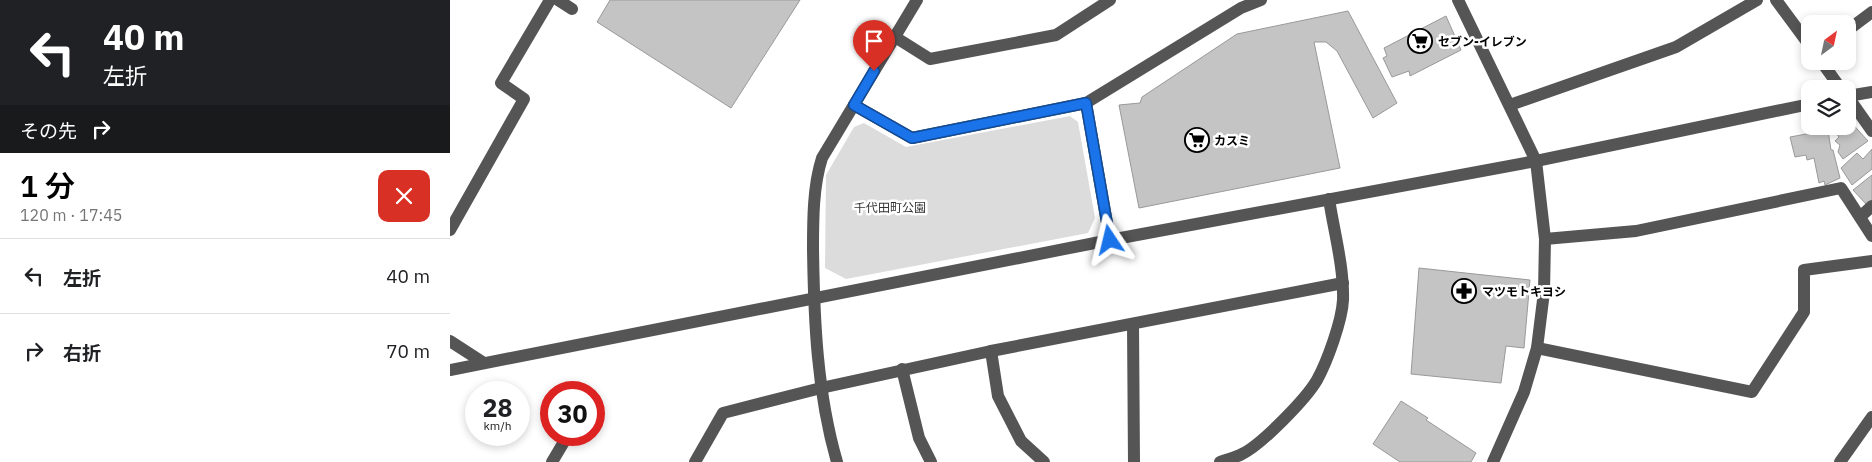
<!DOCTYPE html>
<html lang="ja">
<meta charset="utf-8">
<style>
body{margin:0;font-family:"IBM Plex Sans","Noto Sans JP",sans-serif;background:#f6f6f6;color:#202124;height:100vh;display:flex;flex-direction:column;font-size:19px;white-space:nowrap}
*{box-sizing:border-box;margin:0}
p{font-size:16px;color:#757577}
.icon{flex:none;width:28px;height:28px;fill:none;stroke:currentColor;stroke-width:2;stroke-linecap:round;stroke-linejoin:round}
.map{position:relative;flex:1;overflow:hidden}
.side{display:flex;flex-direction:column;background:#fff;width:450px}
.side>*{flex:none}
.banner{background:#202124;color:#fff;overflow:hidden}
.needle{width:32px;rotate:33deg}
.controls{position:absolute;left:1351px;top:15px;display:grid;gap:10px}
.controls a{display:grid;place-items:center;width:55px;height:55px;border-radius:10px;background:#fff;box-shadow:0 2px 8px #0003;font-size:25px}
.speed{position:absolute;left:15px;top:381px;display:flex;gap:10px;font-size:25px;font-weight:700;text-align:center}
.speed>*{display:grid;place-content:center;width:65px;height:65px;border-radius:50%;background:#fff;box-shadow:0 2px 8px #0003;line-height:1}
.speed small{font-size:12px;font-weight:400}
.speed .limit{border:8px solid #d22;background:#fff;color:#111}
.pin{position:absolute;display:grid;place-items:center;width:42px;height:42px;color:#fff;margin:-51px -21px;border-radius:50% 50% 50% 0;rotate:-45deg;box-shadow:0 0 5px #0007}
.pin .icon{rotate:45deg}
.me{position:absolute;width:55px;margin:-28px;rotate:350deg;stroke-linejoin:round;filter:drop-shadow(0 0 4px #0008)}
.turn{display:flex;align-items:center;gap:18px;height:105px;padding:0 20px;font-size:22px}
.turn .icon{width:65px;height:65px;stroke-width:2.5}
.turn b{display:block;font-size:35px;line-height:42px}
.then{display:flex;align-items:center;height:48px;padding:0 20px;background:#0003;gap:10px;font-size:19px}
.round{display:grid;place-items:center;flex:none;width:52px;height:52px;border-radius:10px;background:#f6f6f6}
.overview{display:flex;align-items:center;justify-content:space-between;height:85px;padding:0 20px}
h1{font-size:30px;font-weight:600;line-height:38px;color:#000}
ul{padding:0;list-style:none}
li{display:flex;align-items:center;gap:15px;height:75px;padding:0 20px;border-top:1px solid #e0e0e0}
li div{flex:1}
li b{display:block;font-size:19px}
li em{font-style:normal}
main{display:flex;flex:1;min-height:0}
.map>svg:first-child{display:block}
.green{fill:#dcdcdc}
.building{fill:#c4c4c4;stroke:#999}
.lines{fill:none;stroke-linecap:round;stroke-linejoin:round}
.minor{stroke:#555;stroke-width:12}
.route-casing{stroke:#114b97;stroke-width:12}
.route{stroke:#1a73e8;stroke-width:9}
.labels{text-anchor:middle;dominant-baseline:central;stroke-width:5;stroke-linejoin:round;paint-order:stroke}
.poi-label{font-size:12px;font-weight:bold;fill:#000;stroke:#fff;text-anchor:start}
.park-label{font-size:12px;fill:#333;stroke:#fff}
</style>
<main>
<section class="side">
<div class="banner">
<div class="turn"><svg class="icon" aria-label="left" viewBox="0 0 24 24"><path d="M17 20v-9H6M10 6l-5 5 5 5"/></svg><div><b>40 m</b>左折</div></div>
<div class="then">その先<svg class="icon" aria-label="right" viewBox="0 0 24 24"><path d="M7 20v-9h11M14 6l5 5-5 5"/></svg></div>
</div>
<div class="overview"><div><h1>1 分</h1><p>120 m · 17:45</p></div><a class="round" style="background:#d93025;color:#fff"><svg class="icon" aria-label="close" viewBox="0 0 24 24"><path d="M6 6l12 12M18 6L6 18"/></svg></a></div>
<ul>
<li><svg class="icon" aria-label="left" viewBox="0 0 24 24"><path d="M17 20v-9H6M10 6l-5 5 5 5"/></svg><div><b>左折</b></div><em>40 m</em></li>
<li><svg class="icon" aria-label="right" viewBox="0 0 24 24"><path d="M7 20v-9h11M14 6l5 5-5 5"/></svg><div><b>右折</b></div><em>70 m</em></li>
</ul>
</section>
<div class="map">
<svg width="1422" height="462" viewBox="0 0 1422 462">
<rect width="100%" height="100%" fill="#fff"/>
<!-- green -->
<polygon class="green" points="620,116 628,122 645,218 638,233 396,279 375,268 376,175 404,127 414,123 456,147"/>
<!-- building -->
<g class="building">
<polygon points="160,0 350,0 281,108 147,22"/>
<polygon points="898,11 947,103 923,118 887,51 876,42 864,42 890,168 689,208 669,105 690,103 692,97 787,34"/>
<polygon points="996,16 1011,50 960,76 959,71 942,77 933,58 937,56 934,48"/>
<polygon points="1398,119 1418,141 1393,159 1388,152 1390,145 1385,141 1389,137 1384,130 1389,126 1398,126"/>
<polygon points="1378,130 1381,150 1383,150 1390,178 1375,185 1374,181 1369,183 1364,158 1357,160 1356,155 1345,157 1340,137"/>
<polygon points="1422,149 1422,169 1402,185 1391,168 1407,153 1413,159"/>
<polygon points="1422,175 1422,200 1416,204 1403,190"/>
<polygon points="969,268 1080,280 1074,348 1056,346 1051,383 961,374"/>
<polygon points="951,401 978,418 976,420 1026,453 1021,462 950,462 923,444"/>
</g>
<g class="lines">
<!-- minor -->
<g class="minor">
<polyline points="108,0 122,9"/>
<polyline points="1008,0 1086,161 1095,239 1094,292 1087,348 1074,392 1043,462"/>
<polyline points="1326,0 1360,46"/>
<polyline points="1398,30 1422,12"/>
<polyline points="445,37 480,59 606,35 660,0"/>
<polyline points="1371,61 1391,89"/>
<polyline points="1398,96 1422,92"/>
<polyline points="1398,97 1422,131"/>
<polyline points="636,103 660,240"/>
<polyline points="404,105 462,138 636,103 791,8 811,0"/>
<polyline points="1060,105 1226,47 1307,0"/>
<polyline points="1410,217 1422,206"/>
<polyline points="0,230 74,99 51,83 100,0"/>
<polyline points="1095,239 1186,231 1391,188 1422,236"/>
<polyline points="683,324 684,462"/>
<polyline points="0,341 34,363"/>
<polyline points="1087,348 1302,392 1354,312 1354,270 1422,261"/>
<polyline points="541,351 548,396 571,441 594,462"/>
<polyline points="452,369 469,438 481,462"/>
<polyline points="0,370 660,240 1086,161 1360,104"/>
<polyline points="102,462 118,435"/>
<polyline points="245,462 273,413 371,388 541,351 893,283"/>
<path d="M387 462C367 393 364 320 363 249 363 220 363 186 372 158L467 0"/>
<path d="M770 462C777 459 785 458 792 454 811 445 856 399 867 380 877 362 892 321 893 300 894 267 884 232 879 199"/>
<polyline points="1390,462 1422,417"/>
</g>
</g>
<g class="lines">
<defs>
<polyline id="route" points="424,71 404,105 462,138 636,103 660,240"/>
</defs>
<!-- route casing -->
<use href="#route" class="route-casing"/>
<!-- route -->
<use href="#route" class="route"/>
</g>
<!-- icons -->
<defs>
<symbol id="supermarket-ring" viewBox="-11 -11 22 22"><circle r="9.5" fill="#fff" stroke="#000" stroke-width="1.5"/><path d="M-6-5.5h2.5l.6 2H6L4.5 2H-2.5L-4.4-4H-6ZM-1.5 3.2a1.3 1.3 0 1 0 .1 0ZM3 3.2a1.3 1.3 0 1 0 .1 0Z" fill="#000"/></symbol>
<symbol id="pharmacy-ring" viewBox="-11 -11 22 22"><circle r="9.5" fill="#fff" stroke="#000" stroke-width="1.5"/><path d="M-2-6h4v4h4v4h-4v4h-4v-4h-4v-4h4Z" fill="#000"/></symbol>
</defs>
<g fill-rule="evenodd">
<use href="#supermarket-ring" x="956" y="27" width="28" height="28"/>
<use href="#supermarket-ring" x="733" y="126" width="28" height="28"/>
<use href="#pharmacy-ring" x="1000" y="277" width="28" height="28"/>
</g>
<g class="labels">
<!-- poi labels -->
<g class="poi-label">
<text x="988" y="41">セブン-イレブン</text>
<text x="764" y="140">カスミ</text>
<text x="1032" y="291">マツモトキヨシ</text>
</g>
<!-- park labels -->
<g class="park-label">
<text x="440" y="207">千代田町公園</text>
</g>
</g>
</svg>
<div class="controls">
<a><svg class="needle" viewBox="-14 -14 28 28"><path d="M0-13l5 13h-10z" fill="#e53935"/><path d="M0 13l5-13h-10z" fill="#757577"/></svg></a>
<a><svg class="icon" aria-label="layers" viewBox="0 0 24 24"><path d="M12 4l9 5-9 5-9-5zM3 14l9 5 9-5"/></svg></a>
</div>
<div class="speed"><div>28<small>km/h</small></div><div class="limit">30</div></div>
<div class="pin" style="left:424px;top:71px;background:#d93025"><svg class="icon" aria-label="arrive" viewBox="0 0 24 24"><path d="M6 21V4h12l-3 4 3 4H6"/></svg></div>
<svg class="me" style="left:660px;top:240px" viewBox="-20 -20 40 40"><path d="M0-17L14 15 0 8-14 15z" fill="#1a73e8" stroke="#fff" stroke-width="4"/></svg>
</div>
</main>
